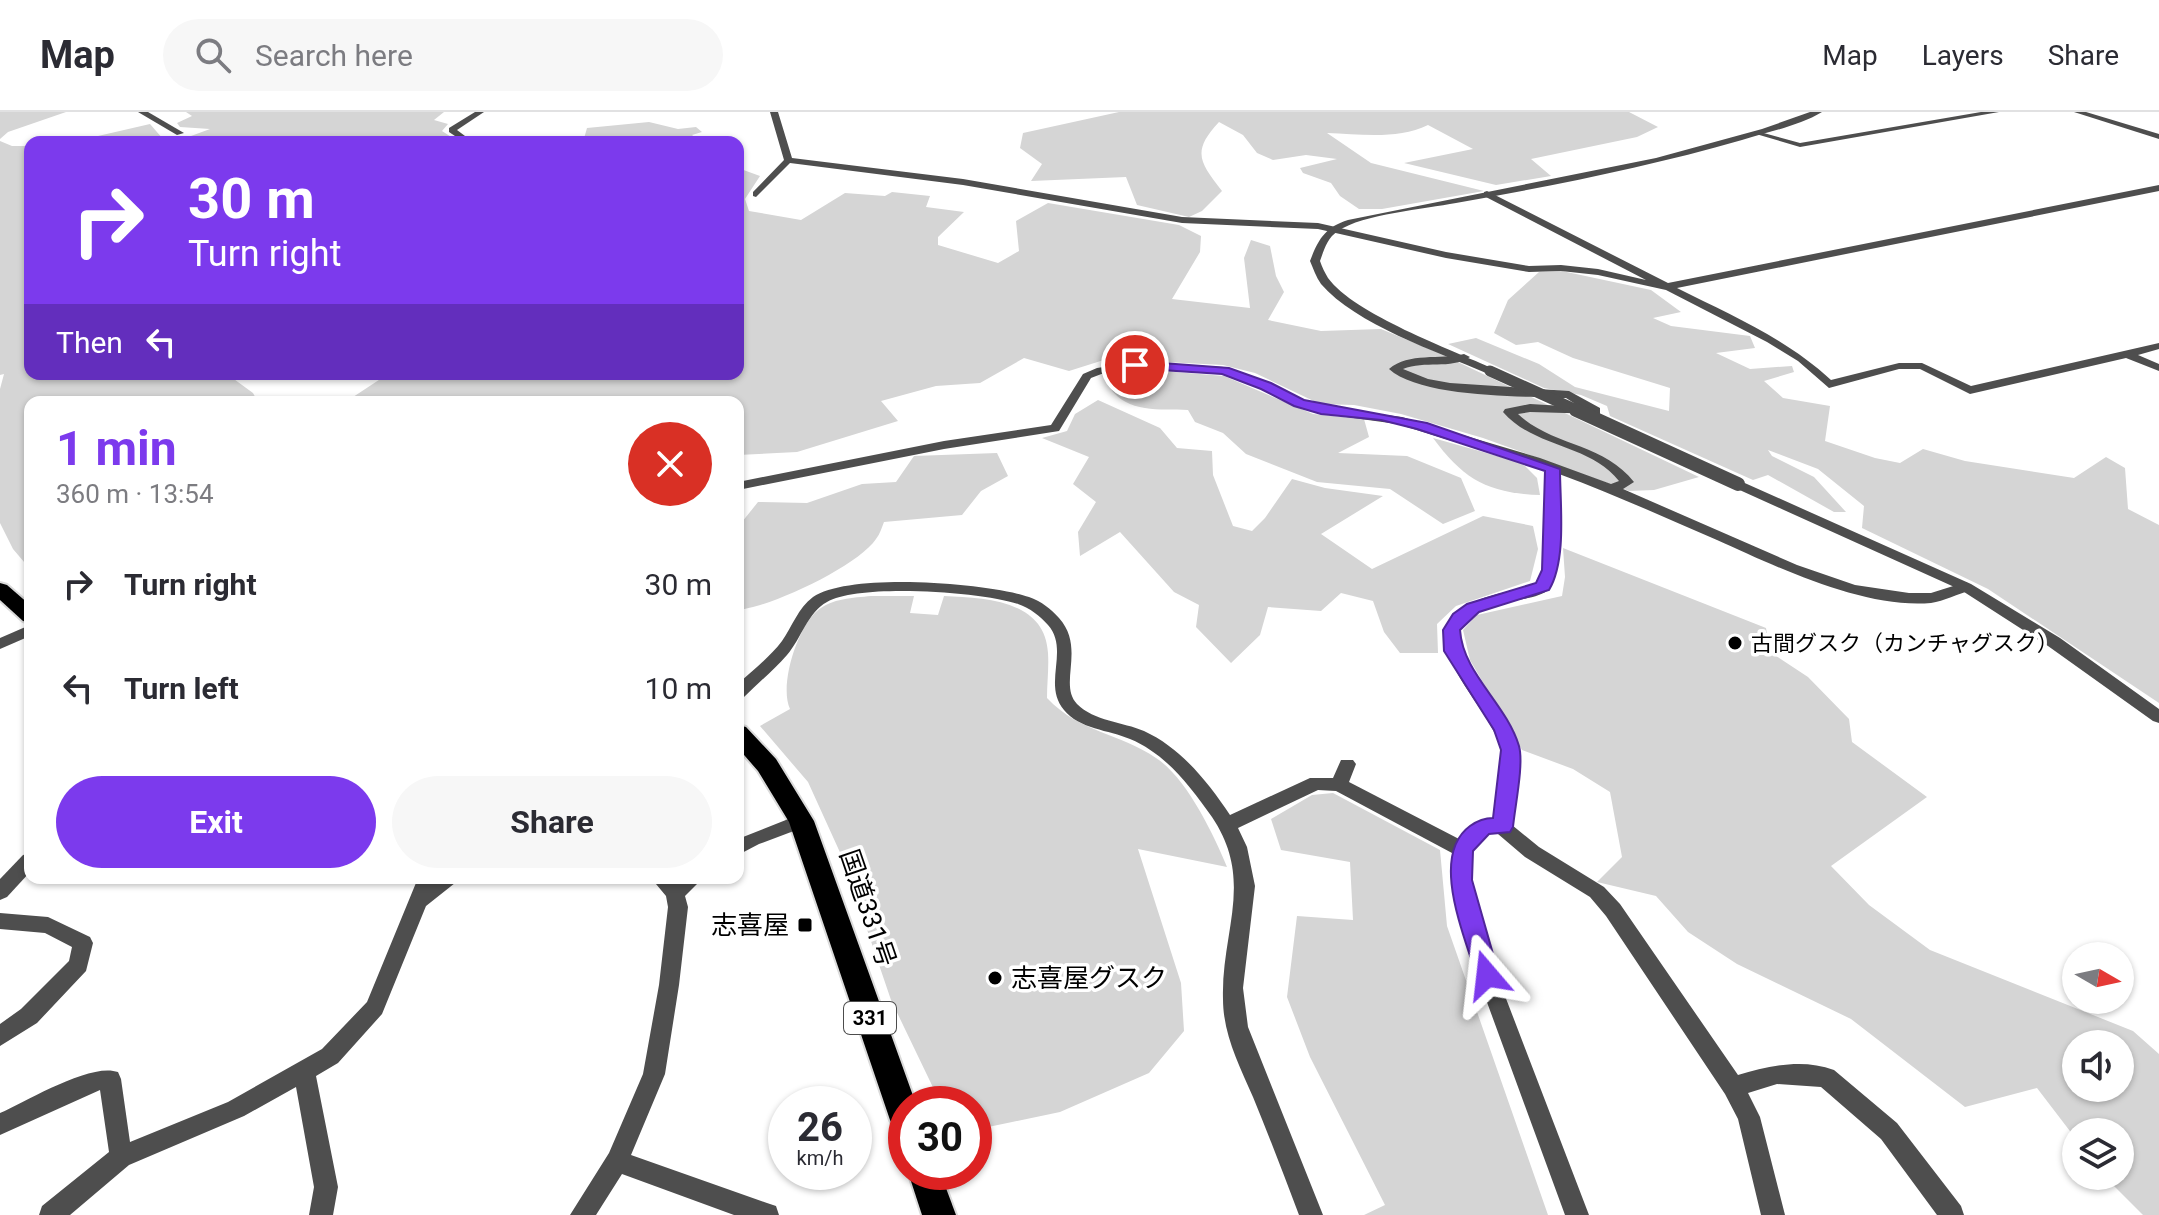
<!DOCTYPE html>
<meta charset="utf-8">
<style>
body{margin:0;font-family:Roboto,"Noto Sans JP",sans-serif;background:#f7f7f7;color:#2b2b33;height:100vh;display:flex;flex-direction:column;font-size:30px;white-space:nowrap}
*{box-sizing:border-box;margin:0}
p{font-size:26px;color:#7c7c81}
.icon{flex:none;width:44px;height:44px;fill:none;stroke:currentColor;stroke-width:2;stroke-linecap:round;stroke-linejoin:round}
.map{position:relative;flex:1;overflow:hidden}
.drawer{position:absolute;left:24px;top:284px;width:720px;height:488px;display:flex;flex-direction:column;background:#fff;border-radius:16px;box-shadow:0 2px 6px #0004}
.drawer>*{flex:none}
.banner{position:absolute;left:24px;top:24px;width:720px;height:244px;border-radius:16px;box-shadow:0 2px 6px #0004;background:#7c3aed;color:#fff;overflow:hidden}
.needle{width:52px;rotate:99deg}
.tools{position:absolute;left:2062px;top:830px;display:grid;gap:16px}
.tools a{display:grid;place-items:center;width:72px;height:72px;border-radius:50%;background:#fff;box-shadow:0 2px 6px #0004;font-size:40px}
.speed{position:absolute;left:768px;top:974px;display:flex;gap:16px;font-size:40px;font-weight:700;text-align:center}
.speed>*{display:grid;place-content:center;width:104px;height:104px;border-radius:50%;background:#fff;box-shadow:0 2px 6px #0004;line-height:1}
.speed small{font-size:20px;font-weight:400}
.speed .limit{border:12px solid #d22;background:#fff;color:#111}
.pin{position:absolute;display:grid;place-items:center;width:68px;height:68px;color:#fff;margin:-34px;border:4px solid #fff;border-radius:50%;box-shadow:0 2px 8px #0007}
.me{position:absolute;width:88px;margin:-44px;rotate:343deg;stroke-linejoin:round;filter:drop-shadow(0 0 6px #0008)}
.turn{display:flex;align-items:center;gap:28px;height:168px;padding:0 32px;font-size:36px}
.turn .icon{width:104px;height:104px;stroke-width:2.5}
.turn b{display:block;font-size:56px;line-height:68px}
.then{display:flex;align-items:center;height:76px;padding:0 32px;background:#0003;gap:16px;font-size:30px}
.round{display:grid;place-items:center;flex:none;width:84px;height:84px;border-radius:42px;background:#f7f7f7}
.overview{display:flex;align-items:center;justify-content:space-between;height:136px;padding:0 32px}
h1{font-size:48px;font-weight:700;line-height:60px;color:#7c3aed}
.primary-button{display:flex;gap:16px;margin-top:auto;padding:16px 32px}
.primary-button a{flex:1;height:92px;border-radius:48px;background:#7c3aed;color:#fff;font-size:32px;font-weight:700;line-height:92px;text-align:center}
.primary-button a+a{background:#f7f7f7;color:#2b2b33}
ul{padding:0;list-style:none}
li{display:flex;align-items:center;gap:24px;height:104px;padding:0 32px}
li div{flex:1}
li b{display:block;font-size:30px}
li em{font-style:normal}
header{display:flex;align-items:center;gap:48px;box-sizing:border-box;height:112px;padding:0 40px;background:#fff;border-bottom:2px solid #e1e1e2}
header strong{font-size:38px}
nav{display:flex;gap:44px;margin-inline-start:auto;font-size:28px}
.search{width:560px;height:72px;background:#f7f7f7;display:flex;align-items:center;gap:20px;box-sizing:border-box;padding:0 28px;border-radius:44px;color:#7c7c81;font-size:30px}
.map>svg:first-child{display:block}
.green{fill:#d5d5d5;fill-rule:evenodd}
.lines{fill:none;stroke-linecap:round;stroke-linejoin:round}
.trunk-casing{stroke:#dbdbdb;stroke-width:4}
.minor{fill:#4e4e4e;fill-rule:evenodd}
.tertiary{fill:#4e4e4e;fill-rule:evenodd}
.trunk{fill:#000;fill-rule:evenodd}
.tertiary-bridge-far1{stroke:#4e4e4e;stroke-width:11}
.tertiary-bridge{stroke:#4e4e4e;stroke-width:14}
.route{fill:#7c3aed;stroke:#51269a;stroke-width:2}
.poi-dot{fill:#000;stroke:#fff;stroke-width:3}
.labels{text-anchor:middle;dominant-baseline:central;stroke-width:7;stroke-linejoin:round;paint-order:stroke}
.shield{fill:#fff;stroke:#4c4c4c;stroke-width:2}
.shield-label{font-size:20px;font-weight:bold;fill:#000}
.poi-label{font-size:22px;fill:#000;stroke:#fff;text-anchor:start}
.near-street-label{font-size:26px;fill:#000;stroke:#fff}
.near-poi-label{font-size:26px;fill:#000;stroke:#fff;text-anchor:end}
</style>
<header>
<strong>Map</strong>
<div class="search"><svg class="icon" aria-label="search" viewBox="0 0 24 24"><circle cx="10" cy="10" r="6"/><path d="M15 15l6 6"/></svg>Search here</div>
<nav><a>Map</a><a>Layers</a><a>Share</a></nav>
</header>
<div class="map">
<svg width="2159" height="1103" viewBox="0 0 2159 1103">
<rect width="100%" height="100%" fill="#fff"/>
<!-- green -->
<g class="green">
<polygon points="0,0 66,0 8,20 0,27"/>
<polygon points="186,0 444,0 434,8 448,12 442,19 459,30 199,30 192,29 191,24 210,17 180,15 177,11 192,4"/>
<path d="M1119 0H1629L1658 15 1637 25 1531 47 1551 64 1496 73 1404 51 1473 37 1428 13C1397 28 1360 22 1327 21L1371 51 1484 79 1382 97H1359L1340 84 1331 71 1303 61 1300 56 1337 47 1306 43 1273 48 1257 41 1243 23 1219 10C1191 40 1200 50 1222 79L1202 99 1189 105 1137 93 1126 65 1031 69 1042 52 1020 36 1023 21Z"/>
<polygon points="649,10 678,17 696,15 702,20 692,23 698,28 692,30 583,30 587,16"/>
<polygon points="150,12 163,27 171,30 72,30"/>
<polygon points="0,29 12,34 30,34 30,262 227,262 253,281 258,290 30,290 30,457 13,437 0,411 0,277 4,262 0,263"/>
<polygon points="738,56 760,64 745,87 749,99 801,108 845,81 885,84 892,80 930,84 926,95 964,100 938,125 938,133 998,151 1019,139 1016,109 1048,91 1179,113 1201,124 1200,140 1172,187 1250,196 1244,146 1251,128 1270,134 1276,164 1284,180 1268,208 1321,219 1381,217 1439,241 1699,365 1654,378 1629,379 1483,326 1401,302 1354,293 1320,292 1255,261 1223,253 1107,247 1069,259 1024,246 980,271 936,274 881,289 898,309 797,340 738,343 738,290 358,290 350,287 388,262 738,262"/>
<polygon points="1562,159 1651,178 1681,200 1653,206 1671,214 1750,224 1755,236 1716,241 1750,257 1792,254 1794,260 1764,269 1783,286 1830,294 1825,329 1875,346 1900,351 1923,337 1965,349 2074,366 2106,345 2125,356 2128,397 2159,413 2159,591 1988,477 1862,416 1864,394 1818,357 1768,338 1772,344 1814,365 1846,400 1834,400 1768,363 1753,368 1610,304 1607,294 1581,283 1544,276 1448,232 1476,226 1539,252 1575,275 1669,299 1670,276 1573,246 1538,230 1516,233 1494,221 1508,188 1539,160"/>
<path d="M1138 257 1224 264 1313 302 1364 307 1369 325 1338 341 1407 344 1461 366 1475 399 1443 412 1390 377 1317 370 1246 342 1223 321 1195 310 1188 298C1160 297 1127 301 1110 276L1116 261Z"/>
<polygon points="1098,288 1160,316 1177,336 1212,339 1213,363 1233,414 1252,419 1265,406 1292,367 1325,376 1383,384 1321,422 1372,457 1483,404 1533,414 1538,437 1530,469 1456,494 1437,512 1438,541 1400,541 1384,520 1373,489 1341,481 1321,499 1268,495 1260,523 1231,551 1196,515 1199,493 1174,480 1120,420 1080,444 1078,420 1096,390 1073,372 1089,345 1042,326 1067,319 1075,302"/>
<path d="M1433 326 1522 351 1537 366 1540 383C1488 381 1464 368 1433 326Z"/>
<path d="M997 341 1008 364 981 379 962 403 884 410C882 415 880 422 876 427 858 454 771 495 738 498V415L758 390 807 391 862 372 896 370 914 344Z"/>
<path d="M1563 436 1766 516 1770 540 1808 565 1849 607 1852 630 1927 685 1831 754 1869 793 1930 838 2133 919 2159 942V1103H2143L2104 1064H2120V1020H2076V1027L2037 976 1965 995 1851 907 1737 852 1688 820 1656 784 1597 770 1622 745 1610 680 1573 657 1522 638 1470 548 1463 518 1477 503 1562 484 1565 465ZM2076 932H2120V976H2076Z"/>
<path d="M871 484H914L910 501 938 503 944 484C986 486 1045 488 1048 541 1049 556 1047 571 1047 586 1080 621 1120 621 1156 646 1186 665 1214 723 1227 755L1138 737 1181 871 1184 919 1149 961 1060 1000 974 1018V992H941L891 888 843 747 808 670 760 614 790 597C779 574 797 516 817 499 832 486 853 486 871 484Z"/>
<polygon points="1333,681 1440,738 1447,814 1548,1103 1364,1103 1385,1093 1310,945 1287,885 1297,804 1353,808 1350,750 1281,738 1271,707 1312,683"/>
</g>
<g class="lines">
<defs>
<g id="trunk">
<polygon points="0,471 7,473 30,493 30,511 23,509 0,488"/>
<polygon points="738,613 746,615 776,647 814,709 916,992 906,992 906,1023 895,1018 890,1008 789,710 758,659 738,636"/>
<polygon points="908,1060 940,1060 956,1103 922,1103"/>
</g>
</defs>
<!-- trunk casing -->
<use href="#trunk" class="trunk-casing"/>
<!-- minor -->
<g class="minor">
<polygon points="138,0 148,0 184,21 177,23"/>
<polygon points="475,0 484,0 457,18 473,30 464,30 449,20 449,16"/>
<path d="M770 0H778L792 46 963 67 1182 105 1318 111 1446 140 1529 154 1561 153 1598 157 1646 168 1484 84V80L1487 79 1668 171 2159 73V79L1677 176C1731 203 1787 227 1831 268L1899 251H1922L1971 274 2159 231V237L2138 243 2159 252V259L2126 246 1970 282 1920 257H1899L1829 276 1798 249 1767 230 1666 178 1598 163 1561 159 1529 160 1446 146 1318 117 1182 111 963 73 790 51 756 85 753 84V80L784 48Z"/>
<polygon points="1981,0 1999,0 1800,35 1756,22 1760,20 1800,31"/>
<polygon points="2074,0 2086,0 2159,22 2159,27"/>
<path d="M1464 242 1470 245C1450 258 1425 248 1403 257L1428 267 1450 271 1569 279 1600 296V302L1530 300 1518 302C1552 334 1604 331 1634 370L1623 377 1797 453 1855 473 1909 481H1931L1966 470 1973 475 1971 478C1958 482 1944 489 1931 491 1864 497 1777 455 1717 428 1664 405 1613 382 1559 362 1559 386 1565 460 1549 477 1533 494 1466 484 1460 521 1455 557 1508 599 1518 634 1525 658 1515 688 1512 713L1539 735 1604 775 1620 792 1738 963C1769 954 1802 946 1834 958L1897 1011 1961 1094 1964 1103H1937L1881 1027 1821 975 1777 972 1748 981 1760 1005 1785 1103H1761L1738 1007 1725 982 1606 804 1590 785 1525 745 1498 722 1489 721 1480 727 1471 738V768L1497 863 1589 1103H1565L1477 863 1451 768 1452 741 1336 679 1318 678 1238 716 1247 735 1255 774 1243 876 1248 915 1323 1103H1299C1284 1063 1269 1024 1253 985 1239 953 1223 922 1223 887 1221 819 1255 769 1212 705 1190 674 1166 642 1130 627 1109 618 1079 617 1064 598 1042 572 1070 538 1048 513 1040 504 1030 496 1018 492 982 480 859 471 827 490 808 500 801 527 787 543 774 558 758 571 744 585L738 587V572C753 558 770 545 782 529 792 515 798 496 813 485 850 460 987 471 1029 485 1041 489 1051 497 1059 506 1086 536 1058 572 1077 592 1094 609 1123 610 1144 619 1181 636 1208 670 1230 703L1310 666H1333L1341 648H1353L1356 652 1349 670 1459 727C1468 715 1478 707 1494 708 1498 685 1507 656 1500 634 1489 593 1404 523 1471 491 1492 481 1515 479 1537 472L1543 458 1546 358 1397 312 1317 301 1222 261 1135 256 1104 261 1091 266 1059 319 944 337 738 378V370L944 329 1051 313 1083 262 1097 256 1135 250 1224 255 1323 295 1402 305 1540 346 1611 372 1619 369C1590 332 1534 336 1503 300L1505 297 1530 292 1580 295 1566 286C1523 284 1421 286 1389 257 1409 240 1440 248 1464 242Z"/>
<polygon points="801,702 807,704 810,709 807,714 759,732 738,743 738,727"/>
<polygon points="30,741 30,760 7,785 0,788 0,767 23,743"/>
<path d="M418 766H458L455 771 426 794 382 902 338 951 316 964 338 1075 333 1103H309L314 1075 296 975 244 1004 129 1053 70 1103H39L42 1094 109 1040 100 978 0 1023V1001C27 989 91 950 118 960L121 967 130 1030 228 990 322 937 367 890Z"/>
<polygon points="651,766 673,766 676,769 680,766 703,766 685,784 688,795 679,873 665,962 631,1043 767,1091 776,1094 779,1103 734,1103 622,1062 596,1103 570,1103 609,1041 643,962 659,873 668,795 666,784"/>
<polygon points="0,801 48,805 90,825 93,831 86,859 37,911 0,934 0,912 21,897 69,849 72,835 45,821 0,817"/>
</g>
<!-- tertiary -->
<g class="tertiary">
<path d="M1810 0H1822C1799 14 1767 20 1742 28 1648 55 1552 74 1456 91 1425 97 1363 102 1338 119 1327 126 1324 138 1320 149 1322 155 1325 161 1328 166 1354 202 1452 238 1494 257V261H1486C1438 240 1355 212 1321 172 1316 165 1313 156 1310 149 1318 128 1325 115 1348 108L1656 46 1762 17Z"/>
<polygon points="1738,368 1971,472 2060,526 2159,597 2159,611 2153,609 2048,534 1961,478 1733,375 1731,372"/>
<polygon points="30,513 30,524 0,537 0,526"/>
</g>
<!-- trunk -->
<use href="#trunk" class="trunk"/>
<!-- tertiary-bridge-far1 -->
<polyline class="tertiary-bridge-far1" points="1490,259 1581,300"/>
<!-- tertiary-bridge -->
<polyline class="tertiary-bridge" points="1576,298 1738,372"/>
</g>
<!-- route -->
<path class="route" d="M1135 249 1229 256 1271 271 1304 288 1427 311 1560 357C1560 392 1567 448 1549 478L1479 500 1460 518C1463 562 1506 591 1519 634 1524 652 1515 694 1513 715L1510 720 1489 722 1473 739 1472 768 1499 863 1496 870 1487 873 1479 870 1476 863C1465 824 1429 744 1470 714 1477 709 1483 706 1493 706L1501 638 1494 618 1444 539 1443 518 1453 502 1467 492 1536 471 1542 458 1545 359 1417 317 1381 308 1321 302 1294 294 1261 277 1222 262 1131 256V250Z"/>
<!-- markers -->
<g class="poi-dot">
<circle cx="1735" cy="531" r="8"/>
<rect x="797" y="805" width="16" height="16" rx="4"/>
<circle cx="995" cy="866" r="8"/>
</g>
<g class="labels">
<!-- shield labels -->
<rect class="shield" x="844" y="890" width="52" height="32" rx="6"/>
<g class="shield-label">
<text x="870" y="906">331</text>
</g>
<!-- poi labels -->
<g class="poi-label">
<text x="1751" y="531">古間グスク（カンチャグスク）</text>
</g>
<!-- near-street labels -->
<g class="near-street-label">
<text transform="translate(868 796) rotate(71)">国道331号</text>
</g>
<!-- near-poi labels -->
<g class="near-poi-label">
<text x="789" y="813">志喜屋</text>
<text x="1011" y="866" text-anchor="start">志喜屋グスク</text>
</g>
</g>
</svg>
<div class="tools">
<a><svg class="needle" viewBox="-14 -14 28 28"><path d="M0-13l5 13h-10z" fill="#e53935"/><path d="M0 13l5-13h-10z" fill="#7c7c81"/></svg></a>
<a><svg class="icon" aria-label="sound" viewBox="0 0 24 24"><path d="M4 9h4l5-4v14l-5-4H4zM17 9q2 3 0 6"/></svg></a>
<a><svg class="icon" aria-label="layers" viewBox="0 0 24 24"><path d="M12 4l9 5-9 5-9-5zM3 14l9 5 9-5"/></svg></a>
</div>
<div class="speed"><div>26<small>km/h</small></div><div class="limit">30</div></div>
<div class="pin" style="left:1135px;top:253px;background:#d93025"><svg class="icon" aria-label="arrive" viewBox="0 0 24 24"><path d="M6 21V4h12l-3 4 3 4H6"/></svg></div>
<svg class="me" style="left:1487px;top:863px" viewBox="-20 -20 40 40"><path d="M0-17L14 15 0 8-14 15z" fill="#7c3aed" stroke="#fff" stroke-width="4"/></svg>
<div class="banner">
<div class="turn"><svg class="icon" aria-label="right" viewBox="0 0 24 24"><path d="M7 20v-9h11M14 6l5 5-5 5"/></svg><div><b>30 m</b>Turn right</div></div>
<div class="then">Then<svg class="icon" aria-label="left" viewBox="0 0 24 24"><path d="M17 20v-9H6M10 6l-5 5 5 5"/></svg></div>
</div>
<section class="drawer">
<div class="overview"><div><h1>1 min</h1><p>360 m · 13:54</p></div><a class="round" style="background:#d93025;color:#fff"><svg class="icon" aria-label="close" viewBox="0 0 24 24"><path d="M6 6l12 12M18 6L6 18"/></svg></a></div>
<ul>
<li><svg class="icon" aria-label="right" viewBox="0 0 24 24"><path d="M7 20v-9h11M14 6l5 5-5 5"/></svg><div><b>Turn right</b></div><em>30 m</em></li>
<li><svg class="icon" aria-label="left" viewBox="0 0 24 24"><path d="M17 20v-9H6M10 6l-5 5 5 5"/></svg><div><b>Turn left</b></div><em>10 m</em></li>
</ul>
<div class="primary-button"><a>Exit</a><a>Share</a></div>
</section>
</div>
